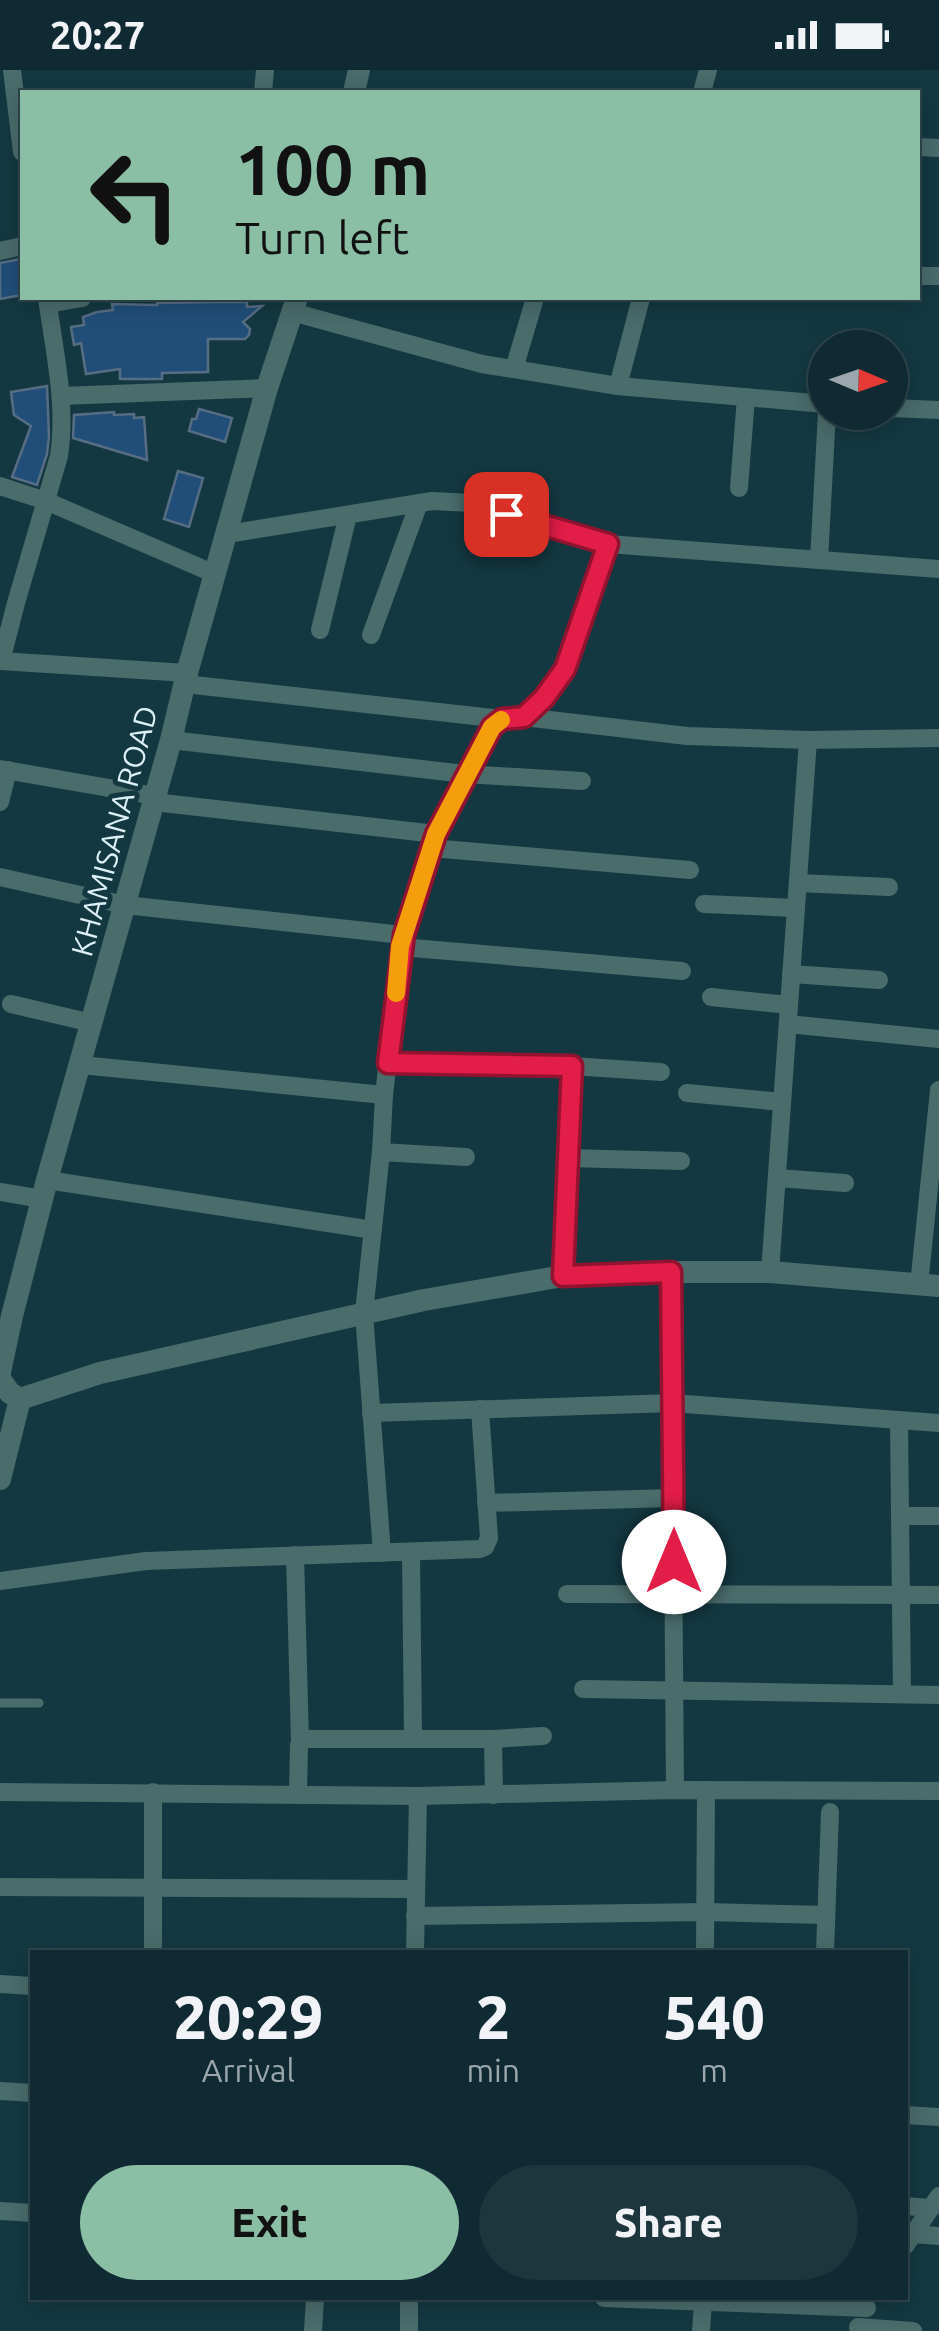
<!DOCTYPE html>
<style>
body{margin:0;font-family:Ubuntu,sans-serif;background:#1d363e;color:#f1f3f6;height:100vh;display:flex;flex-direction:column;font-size:38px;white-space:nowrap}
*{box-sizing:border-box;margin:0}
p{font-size:32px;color:#9ba7ac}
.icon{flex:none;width:55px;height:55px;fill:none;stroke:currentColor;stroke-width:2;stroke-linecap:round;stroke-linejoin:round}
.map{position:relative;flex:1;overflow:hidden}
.sheet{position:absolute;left:30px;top:1880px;width:878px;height:350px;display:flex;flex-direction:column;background:#0f2a32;border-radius:0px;box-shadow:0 5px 25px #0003,0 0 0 2px #2f464d}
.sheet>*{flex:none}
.guide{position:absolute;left:20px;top:20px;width:900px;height:210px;border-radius:0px;box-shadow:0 5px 25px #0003,0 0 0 2px #2f464d;background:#8abfa5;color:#111;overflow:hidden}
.needle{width:65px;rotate:92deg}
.buttons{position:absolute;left:808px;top:260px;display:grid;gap:20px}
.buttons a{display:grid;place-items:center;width:100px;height:100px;border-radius:50%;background:#0f2a32;box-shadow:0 5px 25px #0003,0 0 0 2px #2f464d;font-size:50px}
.pin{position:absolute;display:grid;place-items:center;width:85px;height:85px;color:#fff;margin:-42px;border-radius:20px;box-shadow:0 5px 15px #0006}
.me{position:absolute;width:110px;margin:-55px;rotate:0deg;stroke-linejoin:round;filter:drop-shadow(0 0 8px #0008)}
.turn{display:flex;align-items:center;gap:35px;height:210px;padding:0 50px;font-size:45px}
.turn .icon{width:130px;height:130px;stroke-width:2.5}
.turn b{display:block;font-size:70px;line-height:85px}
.eta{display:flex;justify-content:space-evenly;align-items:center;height:170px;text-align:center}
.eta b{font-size:60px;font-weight:800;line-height:70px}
.action{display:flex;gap:20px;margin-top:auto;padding:20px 50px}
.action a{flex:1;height:115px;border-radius:60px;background:#8abfa5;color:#111;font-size:40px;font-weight:800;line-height:115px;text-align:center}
.action a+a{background:#1d363e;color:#f1f3f6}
.status{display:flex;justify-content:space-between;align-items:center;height:70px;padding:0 50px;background:#0f2a32;direction:ltr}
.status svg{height:28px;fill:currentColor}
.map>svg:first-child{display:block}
.building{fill:#204e79;stroke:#576d83;stroke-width:2.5}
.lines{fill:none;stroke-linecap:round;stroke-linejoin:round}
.service{stroke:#4a6c6b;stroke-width:9}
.minor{stroke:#4a6c6b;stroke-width:18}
.tertiary{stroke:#4a6c6b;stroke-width:22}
.route-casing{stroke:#92132f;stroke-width:25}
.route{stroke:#e11d48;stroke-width:18}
.slow{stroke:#f59e0b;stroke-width:18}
.labels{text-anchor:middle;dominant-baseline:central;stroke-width:10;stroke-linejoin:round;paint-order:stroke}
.street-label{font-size:30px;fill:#dcf0f6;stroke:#143842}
</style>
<div class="status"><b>20:27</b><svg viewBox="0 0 49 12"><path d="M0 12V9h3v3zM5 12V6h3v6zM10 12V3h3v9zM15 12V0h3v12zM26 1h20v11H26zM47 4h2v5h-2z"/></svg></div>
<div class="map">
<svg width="939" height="2261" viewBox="0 0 939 2261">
<rect width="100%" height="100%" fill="#143842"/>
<!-- building -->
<g class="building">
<polygon points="20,189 22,225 0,229 0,193"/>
<polygon points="213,232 247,232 247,237 262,236 243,252 250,259 249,265 245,269 208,269 208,302 162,303 162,309 120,309 120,299 86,304 81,273 74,275 71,257 84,255 83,247 97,242 113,240 112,234 157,235 157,233"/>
<polygon points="47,316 49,366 47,384 37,415 12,407 31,356 14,345 11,322"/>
<polygon points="199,339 232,348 225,372 189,361 192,349 196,349"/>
<polygon points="114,342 114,345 134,344 134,348 144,347 147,390 73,368 74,345"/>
<polygon points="178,401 203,408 189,457 164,449"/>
</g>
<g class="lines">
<!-- service -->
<polyline class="service" points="0,1633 39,1633"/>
<!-- minor -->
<g class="minor">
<polyline points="12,0 22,82"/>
<polyline points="263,22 265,0"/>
<polyline points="702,22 708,0"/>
<polyline points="918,77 939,78"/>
<polyline points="0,181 22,176"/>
<polyline points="918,206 939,206"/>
<polyline points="48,234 82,228"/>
<polyline points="292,242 482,294 618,316 825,334"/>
<polyline points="514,299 535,228"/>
<polyline points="618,316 641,228"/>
<polyline points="61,326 267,318"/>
<polyline points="890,338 939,340"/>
<polyline points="0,416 46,431 215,504"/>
<polyline points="739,418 746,327"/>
<polyline points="227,464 432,431 472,433 608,474 939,499"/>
<polyline points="819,490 827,342"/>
<polyline points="320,560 348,445"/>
<polyline points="371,565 419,433"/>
<polyline points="0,591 187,603"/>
<path d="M1 591 16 533 59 386C67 334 54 280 47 228"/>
<polyline points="185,614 502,649"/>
<polyline points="524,647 687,666 808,670 939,668"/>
<polyline points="171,670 465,704 582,711"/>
<polyline points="0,699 155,726"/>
<polyline points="0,732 8,700"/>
<polyline points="154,732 436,764"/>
<polyline points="431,778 690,800"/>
<polyline points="0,807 125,835 403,865"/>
<polyline points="798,813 889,817"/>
<polyline points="704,834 796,838"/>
<polyline points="401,877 682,901"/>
<polyline points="791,904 879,910"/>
<polyline points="711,927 789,935"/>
<polyline points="11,934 92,953"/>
<polyline points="788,954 939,969"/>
<polyline points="388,993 572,996 661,1002"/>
<polyline points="81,995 384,1025"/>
<polyline points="687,1023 782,1032"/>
<polyline points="381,1082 466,1087"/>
<polyline points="568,1088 681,1091"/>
<polyline points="777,1108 845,1113"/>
<polyline points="47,1110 373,1160"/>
<polyline points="0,1122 42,1129"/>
<polyline points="671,1202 675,1720"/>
<polyline points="770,1202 808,670"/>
<polyline points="563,1206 572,996"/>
<polyline points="919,1215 939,1020"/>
<polyline points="371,1343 672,1333 939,1353"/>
<polyline points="899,1351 902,1624"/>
<polyline points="486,1433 673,1428"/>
<polyline points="900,1446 939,1446"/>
<polyline points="411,1482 413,1669"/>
<polyline points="382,1483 364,1243 381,1082 384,1025 401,877 436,764 465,704 492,657 502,649 524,647 557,613 565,599 608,474"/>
<polyline points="295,1485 300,1672"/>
<polyline points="0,1511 146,1491 480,1479 485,1477 489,1468 480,1339"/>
<polyline points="567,1524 939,1525"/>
<polyline points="583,1619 939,1625"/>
<polyline points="493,1669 494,1725"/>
<polyline points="0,1722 418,1726 675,1720 939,1721"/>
<polyline points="298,1723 299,1675 303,1669 493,1669 543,1666"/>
<polyline points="0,1817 416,1819"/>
<polyline points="415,1846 706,1842 826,1845"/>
<polyline points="153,1882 153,1722"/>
<polyline points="415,1882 418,1726"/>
<polyline points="705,1882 706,1720"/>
<polyline points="825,1882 830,1742"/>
<polyline points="0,1914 32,1916"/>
<polyline points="0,2021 32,2023"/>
<polyline points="905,2045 939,2047"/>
<polyline points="905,2136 931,2138"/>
<polyline points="0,2141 32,2143"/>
<polyline points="913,2164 939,2166"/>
<polyline points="905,2176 939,2126"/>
<polyline points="604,2228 867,2238"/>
<polyline points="858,2257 913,2261"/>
<polyline points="313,2261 315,2228"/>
<polyline points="409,2261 409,2228"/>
<polyline points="701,2261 703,2232"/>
</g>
<!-- tertiary -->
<g class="tertiary">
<polyline points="354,22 359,0"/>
<polyline points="2,1312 10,1323 20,1329 100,1303 424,1230 563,1206 671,1202 770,1202 939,1216"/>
<polyline points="0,1317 0,1302 12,1246 47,1110 171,670 187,603 267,318 297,228"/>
<polyline points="0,1409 20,1329"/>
</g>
</g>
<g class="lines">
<defs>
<polyline id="route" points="506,444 608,474 565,599 544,628 524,647 502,649 492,657 436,764 404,865 388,993 572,996 563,1206 671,1202 674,1492"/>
</defs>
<!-- route casing -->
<use href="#route" class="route-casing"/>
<!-- route -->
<use href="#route" class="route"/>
<!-- slow -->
<polyline class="slow" points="396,923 400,876 436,764 492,657 501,650"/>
</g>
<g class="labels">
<!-- street labels -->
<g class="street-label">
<text transform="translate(114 761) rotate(-75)">KHAMISANA ROAD</text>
</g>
</g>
</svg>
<div class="buttons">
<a><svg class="needle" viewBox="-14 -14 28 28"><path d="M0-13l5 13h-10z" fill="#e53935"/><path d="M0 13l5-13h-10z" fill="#9ba7ac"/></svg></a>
</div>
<div class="pin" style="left:506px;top:444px;background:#d93025"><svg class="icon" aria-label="arrive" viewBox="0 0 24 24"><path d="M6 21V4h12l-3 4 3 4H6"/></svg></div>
<svg class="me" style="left:674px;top:1492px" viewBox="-20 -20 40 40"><circle r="19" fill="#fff"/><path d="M0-13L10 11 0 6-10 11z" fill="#e11d48"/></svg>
<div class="guide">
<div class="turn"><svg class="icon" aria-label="left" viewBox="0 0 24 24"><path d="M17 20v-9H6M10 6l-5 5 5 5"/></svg><div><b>100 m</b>Turn left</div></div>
</div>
<section class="sheet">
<div class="eta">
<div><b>20:29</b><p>Arrival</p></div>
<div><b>2</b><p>min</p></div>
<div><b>540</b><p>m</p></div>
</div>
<div class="action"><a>Exit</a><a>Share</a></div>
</section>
</div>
